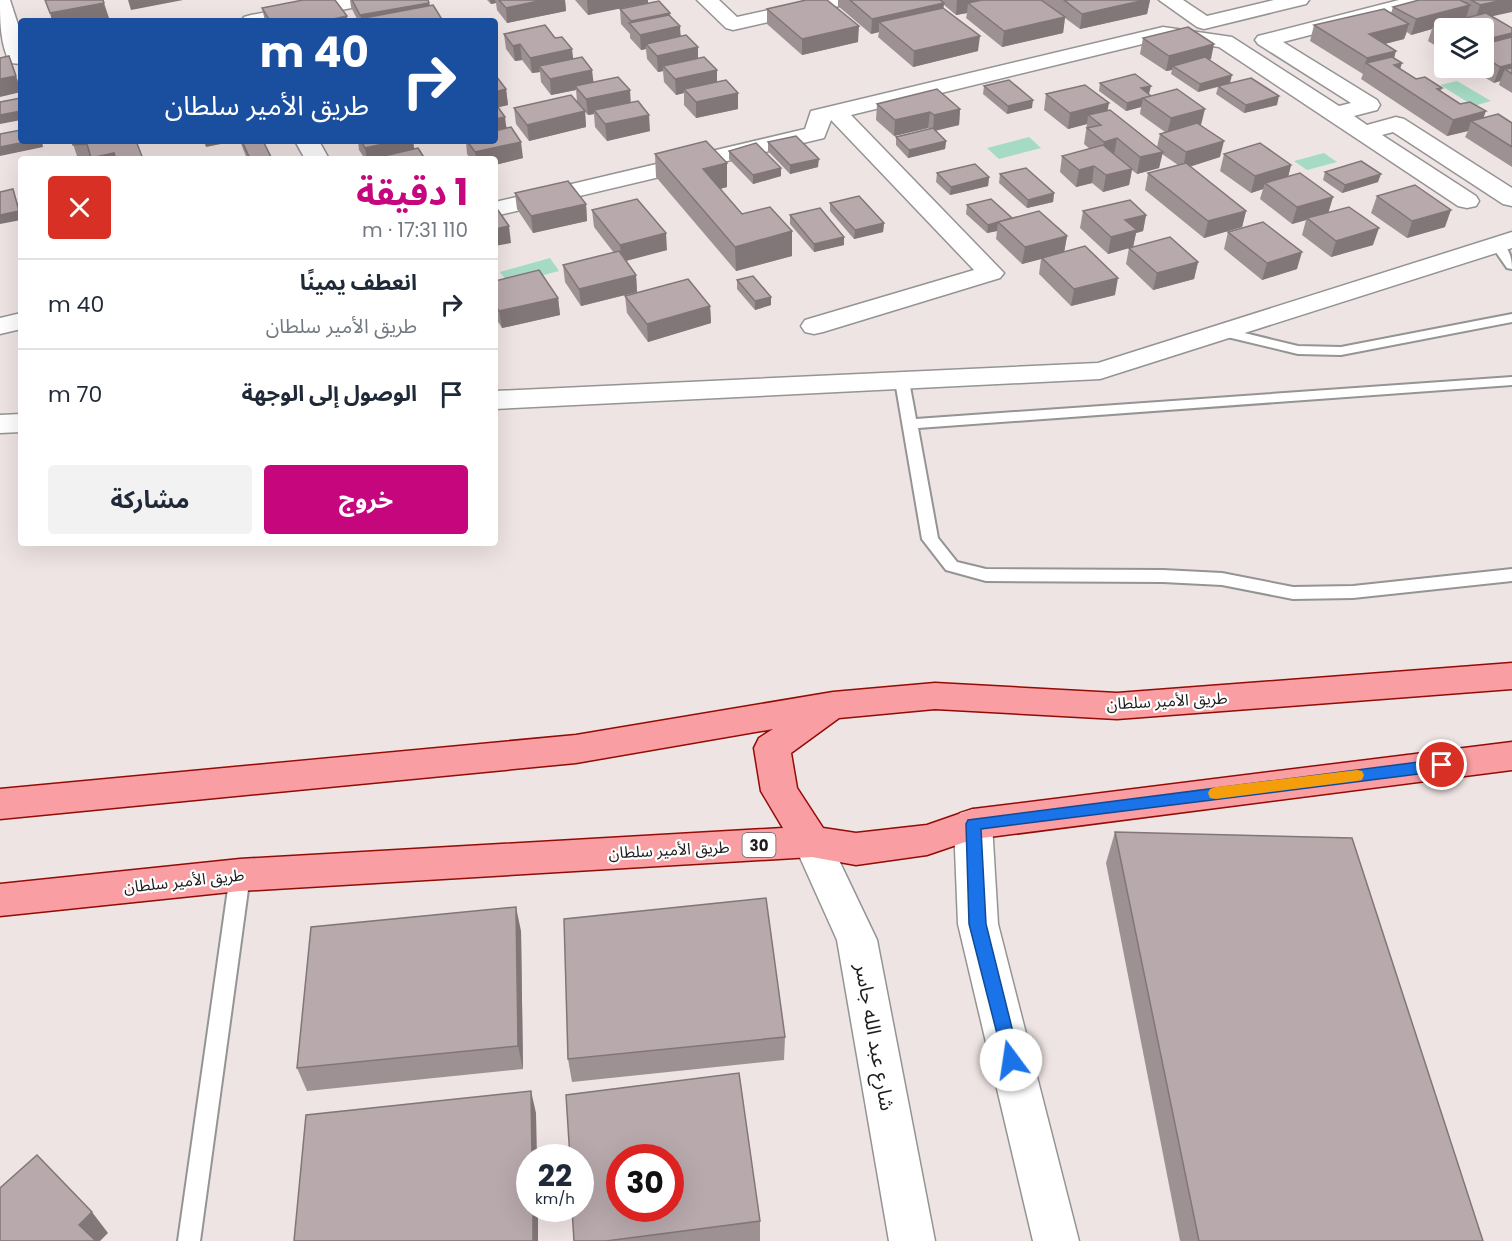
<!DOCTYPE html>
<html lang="ar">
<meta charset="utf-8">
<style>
body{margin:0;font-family:Poppins,"Noto Sans Arabic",sans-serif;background:#f2f2f3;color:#1f2937;direction:rtl;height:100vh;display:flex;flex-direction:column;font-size:22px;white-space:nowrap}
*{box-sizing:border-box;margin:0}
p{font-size:20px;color:#747a83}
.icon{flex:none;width:33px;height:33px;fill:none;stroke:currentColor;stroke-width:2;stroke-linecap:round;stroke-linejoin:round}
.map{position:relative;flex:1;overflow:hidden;direction:ltr}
.panel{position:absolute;left:18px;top:156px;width:480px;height:390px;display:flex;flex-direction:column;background:#fff;border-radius:6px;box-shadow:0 6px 24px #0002;direction:rtl}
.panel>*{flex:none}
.hud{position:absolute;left:18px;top:18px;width:480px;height:126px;border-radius:6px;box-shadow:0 6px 24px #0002;direction:rtl;background:#1a4fa0;color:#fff;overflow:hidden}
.controls{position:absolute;left:1434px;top:18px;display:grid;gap:12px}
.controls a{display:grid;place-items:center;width:60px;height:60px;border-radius:6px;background:#fff;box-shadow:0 6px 24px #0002;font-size:30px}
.speed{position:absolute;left:516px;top:1144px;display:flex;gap:12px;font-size:30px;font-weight:700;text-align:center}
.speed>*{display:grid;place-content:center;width:78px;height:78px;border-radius:50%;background:#fff;box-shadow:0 6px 24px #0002;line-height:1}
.speed small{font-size:15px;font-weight:400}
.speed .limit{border:9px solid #d22;background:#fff;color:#111}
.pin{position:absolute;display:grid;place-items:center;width:51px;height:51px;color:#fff;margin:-26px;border:3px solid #fff;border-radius:50%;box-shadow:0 2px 6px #0007}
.me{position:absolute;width:66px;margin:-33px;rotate:346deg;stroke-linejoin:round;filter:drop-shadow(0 0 4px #0008)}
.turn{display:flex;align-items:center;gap:21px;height:126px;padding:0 30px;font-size:27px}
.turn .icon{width:78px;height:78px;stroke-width:2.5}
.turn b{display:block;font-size:42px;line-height:51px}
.round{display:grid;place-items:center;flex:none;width:63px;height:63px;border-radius:6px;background:#f2f2f3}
.headline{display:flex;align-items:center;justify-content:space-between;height:102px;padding:0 30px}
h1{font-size:36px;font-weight:700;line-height:45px;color:#c5067c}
.cta{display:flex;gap:12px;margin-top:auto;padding:12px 30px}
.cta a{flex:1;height:69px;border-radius:6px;background:#c5067c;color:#fff;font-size:24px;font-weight:700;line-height:69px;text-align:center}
.cta a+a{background:#f2f2f3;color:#1f2937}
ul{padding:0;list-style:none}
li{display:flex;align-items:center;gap:18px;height:90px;padding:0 30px;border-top:2px solid #e0e1e3}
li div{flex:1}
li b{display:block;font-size:22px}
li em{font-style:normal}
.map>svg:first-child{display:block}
.water{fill:#a5dbc6}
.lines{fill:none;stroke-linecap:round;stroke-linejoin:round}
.lane-casing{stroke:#949494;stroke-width:4}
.street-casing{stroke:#949494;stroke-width:3}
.primary-casing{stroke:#930b04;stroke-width:3}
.lane{fill:#fff;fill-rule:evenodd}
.street{fill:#fff;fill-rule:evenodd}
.primary{fill:#f99ea2;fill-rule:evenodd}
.wall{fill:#9e9194}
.shaded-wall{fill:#817678}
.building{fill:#b8a9ac;stroke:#817678;stroke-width:1.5;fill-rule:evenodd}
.route{fill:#1a73e8;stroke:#114b97;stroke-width:1.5}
.slow{fill:#f59e0b}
.labels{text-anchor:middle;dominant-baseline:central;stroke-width:4.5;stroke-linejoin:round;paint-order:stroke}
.shield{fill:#fff;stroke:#616161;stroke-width:1.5}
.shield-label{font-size:15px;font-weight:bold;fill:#1d1d1d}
.street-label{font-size:16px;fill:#1d1d1d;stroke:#fff}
.near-street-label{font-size:20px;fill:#1d1d1d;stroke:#fff}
</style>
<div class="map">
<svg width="1512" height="1241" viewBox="0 0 1512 1241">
<rect width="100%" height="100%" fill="#eee4e3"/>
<!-- water -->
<g class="water">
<polygon points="1457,81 1491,101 1474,106 1440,85"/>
<polygon points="1029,137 1041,148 999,159 987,148"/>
<polygon points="1324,153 1337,162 1307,170 1294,161"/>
<polygon points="550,258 559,271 509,284 500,272"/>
</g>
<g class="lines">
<defs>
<g id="lane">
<path d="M1497 241C1509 245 1512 258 1512 269L1507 268 1491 245Z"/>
<polygon points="1512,314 1512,322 1341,355 1298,354 1219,335 1217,332 1224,328 1298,346 1341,347"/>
<polygon points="902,377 909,381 916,419 1512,377 1512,385 918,428 938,538 957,562 986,569 1163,570 1222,573 1293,587 1353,586 1512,569 1512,581 1353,598 1293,599 1222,585 1163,582 986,581 946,570 922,539 895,381"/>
<polygon points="240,867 247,869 250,875 200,1241 178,1241 230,875 233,869"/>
</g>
<g id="street">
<path d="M0 0H10L21 34V64L10 63C0 44 0 21 0 0Z"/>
<polygon points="330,0 372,0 369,4 362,6 283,21 241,21 244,17 251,15"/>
<polygon points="697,0 719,0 737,17 814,0 851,0 848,4 733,30 726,28"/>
<polygon points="1159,0 1183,0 1207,16 1274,0 1309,0 1306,4 1204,29 1197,27"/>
<polygon points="1399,0 1433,0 1430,4 1283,42 1377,100 1380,105 1377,110 1354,116 1367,125 1396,117 1404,119 1512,188 1512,206 1503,204 1393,132 1382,135 1476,196 1479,201 1476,206 1467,208 1458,206 1219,47 1163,39 851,115 1004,273 1000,278 823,332 814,334 805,332 801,326 805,320 974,270 831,120 824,138 495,216 495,202 805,129 811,111 1163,27 1232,37 1339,106 1351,103 1258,44 1255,40 1258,36"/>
<polygon points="295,141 319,141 329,159 305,159"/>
<polygon points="1512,232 1512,248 1100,379 495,409 495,391 1098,363"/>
<polygon points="21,313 21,329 0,334 0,318"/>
<polygon points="21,414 21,432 0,433 0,415"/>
<polygon points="973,809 986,813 992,824 998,924 1079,1241 1033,1241 958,924 954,824 960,813"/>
<polygon points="812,827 825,831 877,940 935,1241 889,1241 837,940 793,842 799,831"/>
</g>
<polygon id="primary" points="1512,663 1512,689 1117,719 935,709 839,718 791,753 797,788 823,828 856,833 927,825 973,809 1512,742 1512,770 974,839 927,855 856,865 812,857 240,891 0,916 0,884 240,859 783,828 761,791 754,748 759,738 773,729 576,763 0,819 0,789 576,735 833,692 935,683 1117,693"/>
</defs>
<!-- lane casing -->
<use href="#lane" class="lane-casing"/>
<!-- street casing -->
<use href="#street" class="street-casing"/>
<!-- primary casing -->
<use href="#primary" class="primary-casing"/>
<!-- lane -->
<use href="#lane" class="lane"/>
<!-- street -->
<use href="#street" class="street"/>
<!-- primary -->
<use href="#primary" class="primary"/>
</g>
<!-- wall -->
<g class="wall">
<polygon points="350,0 428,0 430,6 443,21 358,21 351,7"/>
<polygon points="487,0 565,0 566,11 507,23 497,10 496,3 491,4"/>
<polygon points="575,0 648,0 588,15"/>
<polygon points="838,0 1041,0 1043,1 1043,0 1150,0 1147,14 1080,29 1065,18 1063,33 1002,47 966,18 967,13 956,15 944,5 943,8 978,51 913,67 878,37 879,32 871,34 838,6"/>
<polygon points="1419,0 1512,0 1492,16 1512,28 1512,93 1499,85 1500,81 1494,83 1469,68 1484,68 1484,28 1444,28 1444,51 1428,41 1432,29 1411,35 1407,32 1404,39 1385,44 1400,69 1416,79 1442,88 1441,91 1484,118 1512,123 1512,167 1465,137 1468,131 1447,136 1361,79 1363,74 1310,41 1314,25 1391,13 1393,7"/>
<polygon points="262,8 347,21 265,21"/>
<polygon points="620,9 670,13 670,16 681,36 698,59 717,70 717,82 738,93 738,109 696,118 684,105 684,93 676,95 664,82 663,71 658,72 647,59 646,49 641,50 630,38 630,34 621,24"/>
<polygon points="767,9 858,42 802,55 767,24"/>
<polygon points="504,34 573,59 593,82 630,102 650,131 607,141 595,127 594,114 588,115 585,112 586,127 529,141 516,124 514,108 577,101 576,90 551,95 541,82 540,72 532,73 522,60 515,61 506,49"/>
<polygon points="1143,38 1211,59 1209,60 1230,83 1277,105 1244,113 1216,94 1218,87 1198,92 1171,74 1172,70 1166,71 1140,54"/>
<polygon points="495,76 506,89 508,105 499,107 507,128 523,158 495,165 495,159 471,159 467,154 466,142 462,143 461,141 495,141"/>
<polygon points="1100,83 1149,94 1148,94 1201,125 1220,157 1190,166 1246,211 1242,227 1204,238 1145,190 1148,173 1178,165 1162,154 1159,168 1137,174 1132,170 1129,185 1103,192 1092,183 1076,187 1060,172 1062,156 1090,149 1084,144 1087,124 1068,129 1044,110 1046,94 1108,110 1157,147 1160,134 1165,132 1140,114 1141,107 1126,111 1099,91"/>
<polygon points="984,86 1032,108 1007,114 983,94"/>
<polygon points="877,104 960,109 959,125 935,131 946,141 945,149 908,158 896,145 896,137 930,129 928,128 894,136 876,120"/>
<polygon points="72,141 143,159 78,159"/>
<polygon points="240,141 263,141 272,159 247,159"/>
<polygon points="358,141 413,141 414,149 425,159 365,159 359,150"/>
<polygon points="768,142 818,167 790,174 768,151"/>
<polygon points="729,151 781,168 781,176 753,184 729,159"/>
<polygon points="655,154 727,163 727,187 720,189 742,214 792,256 736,271 656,177"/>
<polygon points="1224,154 1291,165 1288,177 1333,197 1328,212 1373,245 1331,257 1302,235 1306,220 1292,224 1260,199 1263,189 1251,193 1220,171"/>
<polygon points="1325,172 1378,182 1342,193 1323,180"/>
<polygon points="937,173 989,177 988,186 950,195 936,182"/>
<polygon points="1000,174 1054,193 1053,202 1027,208 999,183"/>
<polygon points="515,193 586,204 587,221 533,233 517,209"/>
<polygon points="1377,196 1445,227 1407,238 1371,213"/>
<polygon points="830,203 884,223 883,232 854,239 830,211"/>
<polygon points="967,205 1012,218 1067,236 1064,252 1115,295 1071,306 1039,274 1041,259 1022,264 996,239 997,231 987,233 966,214"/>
<polygon points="592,210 667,250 626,261 636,275 637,292 581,306 565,282 563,265 614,253 594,227"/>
<polygon points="1083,211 1146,215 1143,231 1136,233 1133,247 1198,262 1194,279 1153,290 1126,264 1129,248 1108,254 1080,228"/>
<polygon points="790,215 844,245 814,252 790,224"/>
<polygon points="1228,232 1297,269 1262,280 1224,249"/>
<polygon points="737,280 771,305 755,310 737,289"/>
<polygon points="495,281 558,298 560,315 502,328 495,317"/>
<polygon points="625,296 710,306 711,323 648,342 627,313"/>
<polygon points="1115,832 1483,1241 1180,1241 1106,863"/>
<polygon points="521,931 523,1069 307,1091 297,1068"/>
<polygon points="785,1037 784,1060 572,1082 568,1059"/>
<polygon points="760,1221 760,1241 574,1241"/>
</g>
<!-- shaded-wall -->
<g class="shaded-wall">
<polygon points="128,0 183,0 131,10"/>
<polygon points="490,0 495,0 496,3 491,4"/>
<polygon points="543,0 565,0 566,11 507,23 506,8"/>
<polygon points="587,0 648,0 648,3 588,15"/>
<polygon points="957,0 1026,0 968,3 967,13 956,15"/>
<polygon points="1145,0 1150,0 1147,14 1080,29 1082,14"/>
<polygon points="1503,0 1512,0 1512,12 1475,20 1480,5"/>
<polygon points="104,3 109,18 95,21 52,21 50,13"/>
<polygon points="429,3 432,18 364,18 365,21 362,21 360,15"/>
<polygon points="944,3 942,18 879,22 879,32 871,34 872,19"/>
<polygon points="1470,5 1465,21 1433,26 1432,29 1411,35 1416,19"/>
<polygon points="670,13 671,28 631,25 631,21"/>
<polygon points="347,16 347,21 324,21"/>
<polygon points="1065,17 1063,33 1002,47 1004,31"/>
<polygon points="1409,24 1404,39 1364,49 1369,34"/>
<polygon points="680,26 681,42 646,44 646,49 641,50 640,35"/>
<polygon points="859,26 858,42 802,55 802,39"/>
<polygon points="1512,33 1512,47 1484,54 1484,40"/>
<polygon points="980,36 978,51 913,67 914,51"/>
<polygon points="520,44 522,60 515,61 513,46"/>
<polygon points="1214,44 1211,59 1177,68 1173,66 1172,70 1166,71 1169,56"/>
<polygon points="698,47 698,63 663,66 663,71 658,72 657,56"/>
<polygon points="572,49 574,65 539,66 540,72 532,73 530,58"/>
<polygon points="1396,51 1392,66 1366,63 1362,74 1367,58"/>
<polygon points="9,56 21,90 21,92 0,97 0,79"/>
<polygon points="1402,63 1397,79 1394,65"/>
<polygon points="1512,64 1512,74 1505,69 1500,81 1494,83 1500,67"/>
<polygon points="592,70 594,86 575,86 576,90 551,95 550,79"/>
<polygon points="717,70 717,86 684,89 684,93 676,95 675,79"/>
<polygon points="1232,75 1230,83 1198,92 1200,84"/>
<polygon points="1151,86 1149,94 1139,96 1141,88"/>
<polygon points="506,89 508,105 495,108 495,92"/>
<polygon points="630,90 631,106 594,110 594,114 588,115 586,99"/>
<polygon points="738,93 738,109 696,118 696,102"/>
<polygon points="1279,96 1277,105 1244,113 1246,105"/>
<polygon points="1143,99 1141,107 1126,111 1127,103"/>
<polygon points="1033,100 1032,108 1007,114 1008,106"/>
<polygon points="1109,103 1106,119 1088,115 1087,124 1068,129 1070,113"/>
<polygon points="960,109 959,125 933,131 934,115"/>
<polygon points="1205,109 1201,125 1167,134 1171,118"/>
<polygon points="21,111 21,120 0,124 0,115"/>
<polygon points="585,111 586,127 529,141 527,125"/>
<polygon points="1486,111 1480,127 1471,121 1468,131 1447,136 1453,120"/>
<polygon points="930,112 928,128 894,136 895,120"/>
<polygon points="649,115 650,131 607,141 605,124"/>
<polygon points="505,117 507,133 495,136 495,119"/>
<polygon points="1117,138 1114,155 1101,158 1104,142"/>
<polygon points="30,141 42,141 43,147 0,156 0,147"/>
<polygon points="204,141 236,141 206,147"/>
<polygon points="397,141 413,141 415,154 367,159 365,148"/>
<polygon points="946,141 945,149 908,158 909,150"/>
<polygon points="1224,141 1220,157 1183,169 1186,152"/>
<polygon points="521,142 523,158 495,165 495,159 476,159 475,152"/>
<polygon points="1163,152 1159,168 1137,174 1140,157"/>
<polygon points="114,153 116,159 92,159 91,158"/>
<polygon points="819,159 818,167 790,174 790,165"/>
<polygon points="727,163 727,187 704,193 703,169"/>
<polygon points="1291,165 1287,181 1265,183 1263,189 1251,193 1255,176"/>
<polygon points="1094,166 1092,183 1076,187 1079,170"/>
<polygon points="781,168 781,176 753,184 753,175"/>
<polygon points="1132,169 1129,185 1103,192 1106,175"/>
<polygon points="1381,174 1378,182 1342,193 1345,185"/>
<polygon points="989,177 988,186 950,195 951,187"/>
<polygon points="13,189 21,214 21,220 0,224 0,215"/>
<polygon points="1054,193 1053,202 1027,208 1028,200"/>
<polygon points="1333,197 1328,214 1307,218 1306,220 1292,224 1297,207"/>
<polygon points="586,204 587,221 533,233 531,216"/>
<polygon points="1451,210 1445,227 1407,238 1412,221"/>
<polygon points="1246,211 1242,227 1204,238 1208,221"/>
<polygon points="1146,215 1143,231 1136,233 1133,247 1108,254 1111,237 1125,220"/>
<polygon points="998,222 997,231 987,233 988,225"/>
<polygon points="884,223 883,232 854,239 855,230"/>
<polygon points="509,226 511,243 495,246 495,229"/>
<polygon points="1379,228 1373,245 1331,257 1336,241"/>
<polygon points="792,231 792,256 736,271 735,247"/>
<polygon points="666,233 667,250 621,262 620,245"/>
<polygon points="1067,236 1064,253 1022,264 1025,247"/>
<polygon points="844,237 844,245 814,252 814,244"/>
<polygon points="1302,252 1297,269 1262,280 1267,263"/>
<polygon points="1198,262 1194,279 1153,290 1157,273"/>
<polygon points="636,275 637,292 581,306 579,289"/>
<polygon points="1118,278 1115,295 1071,306 1074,289"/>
<polygon points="771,297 771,305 755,310 755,301"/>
<polygon points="558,298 560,315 502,328 499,311"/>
<polygon points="710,306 711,323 648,342 647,324"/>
<polygon points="516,907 521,931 523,1069 518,1046"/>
<polygon points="531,1091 536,1113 537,1158 532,1158"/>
<rect x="533" y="1209" width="5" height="32"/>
<polygon points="92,1212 108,1233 100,1241 92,1241 79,1225"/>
</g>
<!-- building -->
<g class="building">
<polygon points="45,0 103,0 104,3 50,13"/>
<polygon points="303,0 335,0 347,16 324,21 270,21 262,8"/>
<polygon points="352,0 428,0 429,3 360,15"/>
<polygon points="499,0 543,0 506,8"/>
<polygon points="806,0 827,0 859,26 802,39 767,9"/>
<polygon points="850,0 940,0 944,3 872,19"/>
<polygon points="982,0 1041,0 1065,17 1004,31 968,3"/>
<polygon points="1064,0 1145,0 1082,14"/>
<polygon points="1419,0 1460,0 1470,5 1416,19 1393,7"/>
<polygon points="1471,0 1503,0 1480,5"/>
<polygon points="659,1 670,13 631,21 620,9"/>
<polygon points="433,5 443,21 366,21 364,18"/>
<polygon points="943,8 980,36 914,51 879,22"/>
<polygon points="1384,9 1409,24 1369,34 1396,51 1367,58 1314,25"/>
<polygon points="1486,13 1512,28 1512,33 1484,40 1484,28 1444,28 1444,33 1433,26"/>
<polygon points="669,15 680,26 640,35 629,23"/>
<polygon points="545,25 555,38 562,37 572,49 530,58 520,44 513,46 504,34"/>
<polygon points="1188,27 1214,44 1169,56 1143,38"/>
<polygon points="686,35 698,47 657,56 646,44"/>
<polygon points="1512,37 1512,64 1500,67 1484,57 1484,44"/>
<polygon points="9,56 16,76 0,79 0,58"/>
<polygon points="582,57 592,70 550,79 539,66"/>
<polygon points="704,57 717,70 675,79 663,66"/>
<polygon points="1205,57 1232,75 1200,84 1173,66"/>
<polygon points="1392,57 1402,63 1394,65 1416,79 1425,77 1442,88 1437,89 1460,104 1470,102 1486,111 1453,120 1366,63"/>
<polygon points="1512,68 1512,74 1505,69"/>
<polygon points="1135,74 1151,86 1141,88 1151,96 1127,103 1100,83"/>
<polygon points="495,76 496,76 506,89 495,92"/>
<polygon points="618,77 630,90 586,99 575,86"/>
<polygon points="1251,78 1279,96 1246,105 1218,86"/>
<polygon points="726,80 738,93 696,102 684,89"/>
<polygon points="1009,80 1033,100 1008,106 984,86"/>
<polygon points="1085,85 1109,103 1070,113 1046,94"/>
<polygon points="937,89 960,109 934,115 930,112 895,120 877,104"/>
<polygon points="1177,89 1205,109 1171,118 1143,98"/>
<polygon points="571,95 585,111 527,125 514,108"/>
<polygon points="21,98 21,111 0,115 0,102"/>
<polygon points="638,101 649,115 605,124 594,110"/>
<polygon points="495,103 505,117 495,119"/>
<polygon points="1110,110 1163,152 1140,157 1117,138 1104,142 1087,128 1101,125 1088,115"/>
<polygon points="1498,114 1512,123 1512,147 1471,121"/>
<polygon points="1197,123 1224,141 1186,152 1160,134"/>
<polygon points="511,127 521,142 475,152 467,141 495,141 495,131"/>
<polygon points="933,128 946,141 909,150 896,137"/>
<polygon points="21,130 21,141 30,141 0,147 0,134"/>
<polygon points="796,136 819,159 790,165 768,142"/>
<polygon points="72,141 136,141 143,159 116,159 114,153 91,158 87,144 73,145"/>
<polygon points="242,141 263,141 272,159 250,159"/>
<polygon points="361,141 397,141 365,148"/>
<polygon points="706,141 727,163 703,169 742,214 770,207 792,231 735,247 655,154"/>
<polygon points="756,143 781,168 753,175 729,151"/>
<polygon points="1260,143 1291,165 1255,176 1224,154"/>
<polygon points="1103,145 1132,169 1106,175 1094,166 1079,170 1062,156"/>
<polygon points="418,148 425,159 371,159"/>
<polygon points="1361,161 1381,174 1345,185 1325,172"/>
<polygon points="1186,163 1246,211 1208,221 1148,173"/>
<polygon points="975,164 989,177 951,187 937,173"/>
<polygon points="1026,168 1054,193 1028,200 1000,174"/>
<polygon points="1300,173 1333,197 1297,207 1265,183"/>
<polygon points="568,181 586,204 531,216 515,193"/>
<polygon points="1415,185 1451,210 1412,221 1377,196"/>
<polygon points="13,189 19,211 0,215 0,192"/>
<polygon points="859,196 884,223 855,230 830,203"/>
<polygon points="637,199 666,233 620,245 592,210"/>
<polygon points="991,199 1012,218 988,225 967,205"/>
<polygon points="1130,200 1146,215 1125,220 1137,230 1111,237 1083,211"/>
<polygon points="495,206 509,226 495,229"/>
<polygon points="1349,207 1379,228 1336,241 1307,218"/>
<polygon points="820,208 844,237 814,244 790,215"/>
<polygon points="1039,211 1067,236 1025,247 998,222"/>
<polygon points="1263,222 1302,252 1267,263 1228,232"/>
<polygon points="1170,237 1198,262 1157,273 1129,248"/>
<polygon points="1085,246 1118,278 1074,289 1042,258"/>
<polygon points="619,251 636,275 579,289 563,265"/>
<polygon points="539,270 558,298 499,311 495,304 495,281"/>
<polygon points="753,276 771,297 755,301 737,280"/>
<polygon points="688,279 710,306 647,324 625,296"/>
<polygon points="1115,832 1352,838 1483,1241 1199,1241"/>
<polygon points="766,898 785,1037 568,1059 564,919"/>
<polygon points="516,907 518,1046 297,1068 311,927"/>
<path d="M739 1073 760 1221 606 1241H574L572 1209H580V1158H570L566 1095ZM620 1158H670V1209H620Z"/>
<polygon points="531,1091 532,1158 530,1158 530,1209 533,1209 533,1241 294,1241 306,1115"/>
<polygon points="37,1155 92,1212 79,1225 96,1241 0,1241 0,1188"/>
</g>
<!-- route -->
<polygon class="route" points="1442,759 1447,761 1449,765 1447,769 1442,771 981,829 986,924 1020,1060 1017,1065 1011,1068 1005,1065 969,924 966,824 968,820"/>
<!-- slow -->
<polygon class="slow" points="1357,770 1362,771 1364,775 1362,780 1357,781 1216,799 1210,798 1208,793 1210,789 1216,787"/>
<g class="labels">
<!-- shield labels -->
<rect class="shield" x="742.5" y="833" width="33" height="24" rx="4.5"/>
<g class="shield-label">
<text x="759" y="845">30</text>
</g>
<!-- street labels -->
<g class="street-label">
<text transform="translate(1167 701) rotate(-3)">طريق الأمير سلطان</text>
<text transform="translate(669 850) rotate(-3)">طريق الأمير سلطان</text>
<text transform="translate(184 881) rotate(-6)">طريق الأمير سلطان</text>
</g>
<!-- near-street labels -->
<g class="near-street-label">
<text transform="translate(875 1037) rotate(80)">شارع عبد الله جاسر</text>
</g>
</g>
</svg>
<div class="controls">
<a><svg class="icon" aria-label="layers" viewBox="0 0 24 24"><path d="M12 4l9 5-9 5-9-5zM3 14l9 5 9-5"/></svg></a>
</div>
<div class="speed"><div>22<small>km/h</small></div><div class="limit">30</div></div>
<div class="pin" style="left:1442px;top:765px;background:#d93025"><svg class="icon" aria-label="arrive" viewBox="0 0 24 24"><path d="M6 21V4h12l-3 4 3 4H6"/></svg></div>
<svg class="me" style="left:1011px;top:1060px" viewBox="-20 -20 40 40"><circle r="19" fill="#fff"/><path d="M0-13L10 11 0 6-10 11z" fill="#1a73e8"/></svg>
<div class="hud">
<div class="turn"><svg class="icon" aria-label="right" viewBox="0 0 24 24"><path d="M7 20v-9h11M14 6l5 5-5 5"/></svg><div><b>40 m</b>طريق الأمير سلطان</div></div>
</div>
<section class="panel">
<div class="headline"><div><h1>1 دقيقة</h1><p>110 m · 17:31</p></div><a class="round" style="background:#d93025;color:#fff"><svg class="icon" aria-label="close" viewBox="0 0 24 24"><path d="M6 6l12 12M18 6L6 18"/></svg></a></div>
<ul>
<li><svg class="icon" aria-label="right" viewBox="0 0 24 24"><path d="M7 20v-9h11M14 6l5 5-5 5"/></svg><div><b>انعطف يمينًا</b><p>طريق الأمير سلطان</p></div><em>40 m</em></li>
<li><svg class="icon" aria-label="arrive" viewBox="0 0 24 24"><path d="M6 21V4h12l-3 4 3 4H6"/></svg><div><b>الوصول إلى الوجهة</b></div><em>70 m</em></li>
</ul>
<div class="cta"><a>خروج</a><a>مشاركة</a></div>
</section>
</div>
